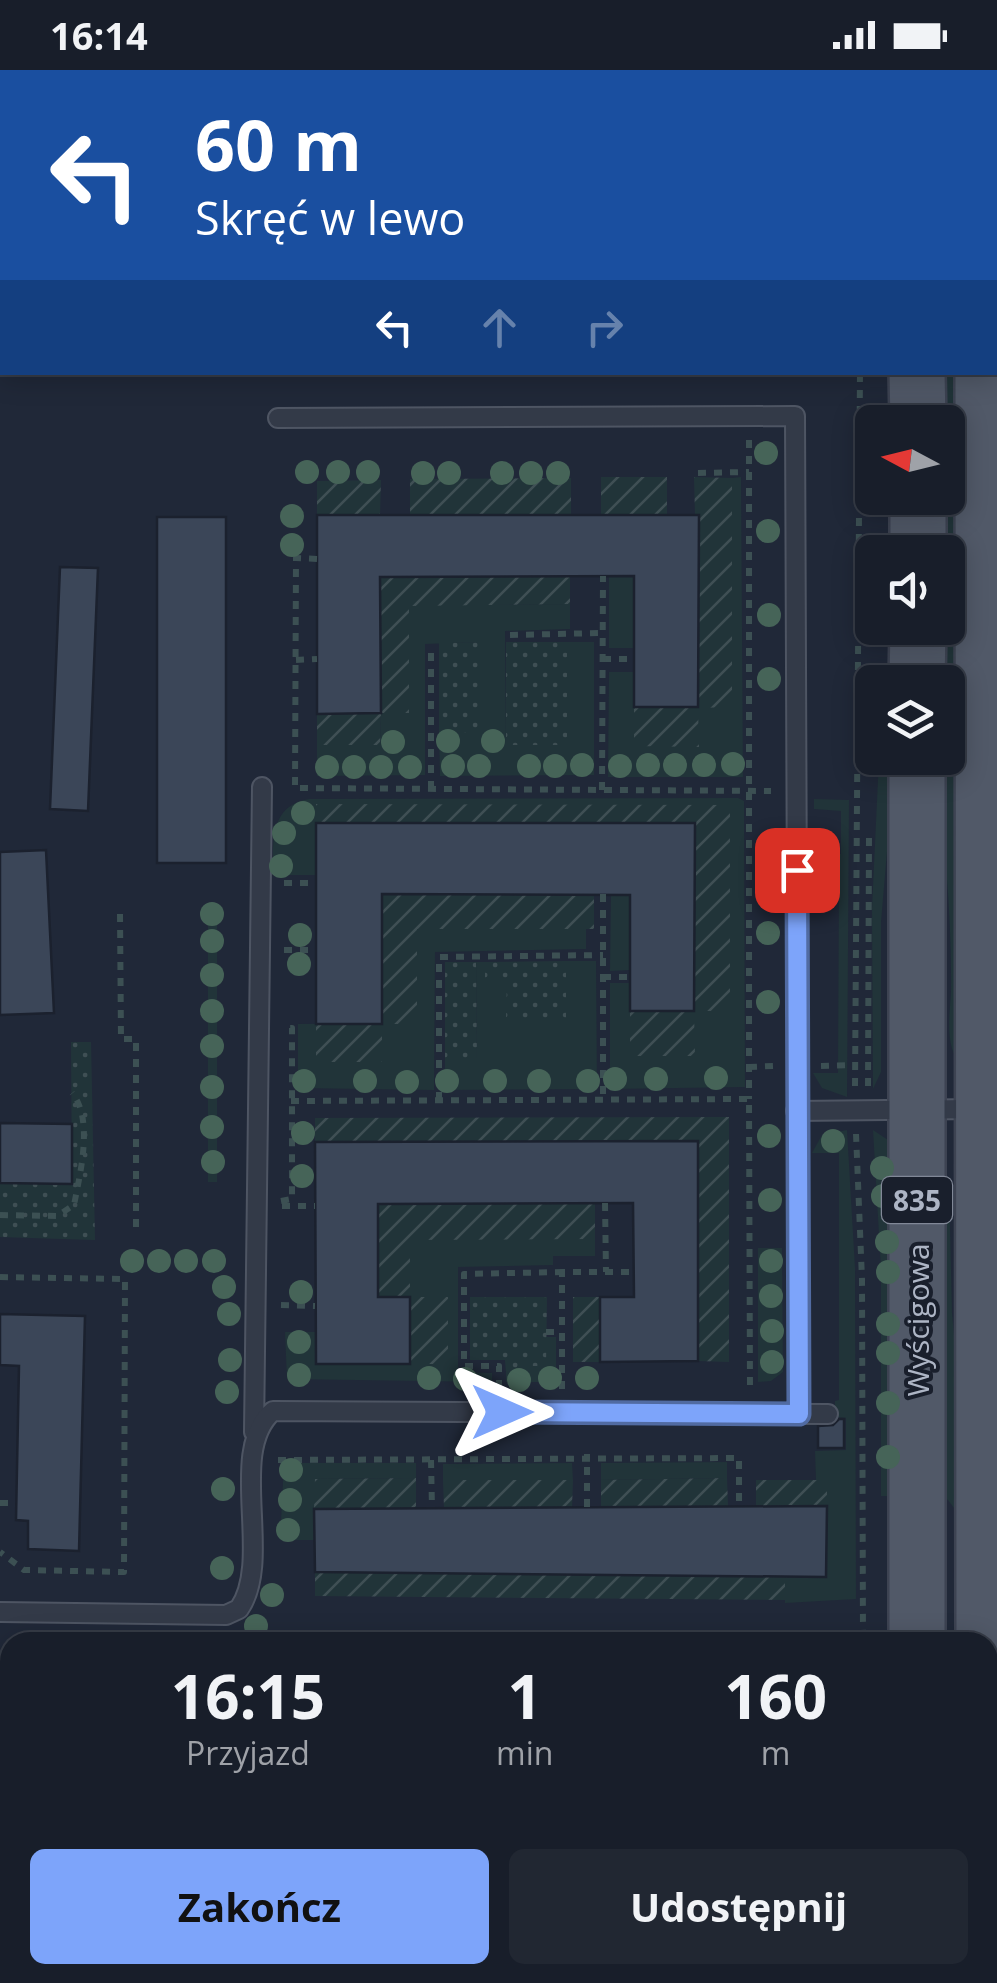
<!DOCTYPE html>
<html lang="pl">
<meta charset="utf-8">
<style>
body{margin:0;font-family:"Open Sans",sans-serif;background:#212732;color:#f1f3f6;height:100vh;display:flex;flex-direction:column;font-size:38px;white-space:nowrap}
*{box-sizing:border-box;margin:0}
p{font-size:32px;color:#9fa2a8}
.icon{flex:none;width:55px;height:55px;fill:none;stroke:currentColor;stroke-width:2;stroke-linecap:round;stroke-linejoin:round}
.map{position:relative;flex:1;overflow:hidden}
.sheet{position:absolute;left:0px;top:1562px;width:998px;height:352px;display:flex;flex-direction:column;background:#181e2a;border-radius:30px 30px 0 0;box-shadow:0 5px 25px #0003,0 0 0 2px #363c47}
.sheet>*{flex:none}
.hud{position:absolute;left:0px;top:0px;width:998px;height:305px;box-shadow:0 5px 25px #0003,0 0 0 2px #363c47;background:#1a4fa0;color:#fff;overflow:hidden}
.needle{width:65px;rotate:277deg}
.buttons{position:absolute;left:855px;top:335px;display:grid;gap:20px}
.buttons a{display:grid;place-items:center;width:110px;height:110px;border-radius:15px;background:#181e2a;box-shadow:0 5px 25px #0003,0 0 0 2px #363c47;font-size:50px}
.pin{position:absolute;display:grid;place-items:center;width:85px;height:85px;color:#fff;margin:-42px;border-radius:20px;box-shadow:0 5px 15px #0006}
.me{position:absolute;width:110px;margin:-55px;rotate:90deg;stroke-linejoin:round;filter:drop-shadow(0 0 8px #0008)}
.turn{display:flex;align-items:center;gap:35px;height:210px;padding:0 30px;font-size:45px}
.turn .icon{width:130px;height:130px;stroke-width:2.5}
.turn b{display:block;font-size:70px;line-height:85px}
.lanes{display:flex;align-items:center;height:95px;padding:0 30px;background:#0003;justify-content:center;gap:50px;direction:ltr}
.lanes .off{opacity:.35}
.eta{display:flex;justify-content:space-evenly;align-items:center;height:170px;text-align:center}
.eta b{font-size:60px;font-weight:700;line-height:70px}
.action{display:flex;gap:20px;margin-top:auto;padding:20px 30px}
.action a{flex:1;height:115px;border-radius:15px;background:#7da4fa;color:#111;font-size:40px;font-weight:700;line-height:115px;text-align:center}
.action a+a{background:#212732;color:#f1f3f6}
.status{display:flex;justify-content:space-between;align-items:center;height:70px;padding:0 50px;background:#181e2a;direction:ltr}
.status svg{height:28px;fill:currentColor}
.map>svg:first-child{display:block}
.grass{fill:#213439}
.park{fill:url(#park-dots)}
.garden{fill:url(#garden-furrows)}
.building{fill:#3b4658;stroke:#1b212e;stroke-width:2.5}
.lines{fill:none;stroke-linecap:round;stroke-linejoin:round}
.service-casing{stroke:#4e5563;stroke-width:22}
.primary-casing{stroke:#3d4352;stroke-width:60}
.path{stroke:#3c5053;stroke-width:6;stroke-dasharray:8 8;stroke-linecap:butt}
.service{stroke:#333a48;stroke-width:18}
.primary{stroke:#515968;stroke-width:55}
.tree{fill:#466458}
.route-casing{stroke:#516ba2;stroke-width:25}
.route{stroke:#7da4fa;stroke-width:18}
.labels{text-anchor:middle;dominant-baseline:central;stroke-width:8;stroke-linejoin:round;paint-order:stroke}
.shield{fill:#191f2c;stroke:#818897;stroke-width:2.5}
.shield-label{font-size:28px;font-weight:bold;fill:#adb5c5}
.street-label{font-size:30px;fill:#adb5c5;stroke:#191f2c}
</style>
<div class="status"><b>16:14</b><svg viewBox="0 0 49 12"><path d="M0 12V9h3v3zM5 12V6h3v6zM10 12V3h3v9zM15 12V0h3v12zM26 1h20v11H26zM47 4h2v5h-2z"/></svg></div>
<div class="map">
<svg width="997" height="1913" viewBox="0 0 997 1913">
<defs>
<pattern id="park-dots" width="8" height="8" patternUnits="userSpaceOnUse" patternTransform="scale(2.5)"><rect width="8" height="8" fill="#213439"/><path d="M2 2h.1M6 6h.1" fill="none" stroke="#3f4f54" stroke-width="1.8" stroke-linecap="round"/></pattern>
<pattern id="garden-furrows" width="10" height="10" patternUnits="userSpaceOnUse" patternTransform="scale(2.5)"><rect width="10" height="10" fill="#213439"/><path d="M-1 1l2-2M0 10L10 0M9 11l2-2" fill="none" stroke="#3f4f54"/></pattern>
</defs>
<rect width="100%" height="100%" fill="#202838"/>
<!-- grass -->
<g class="grass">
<path d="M932 303H962L958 990C945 975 950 941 951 922 952 842 944 766 934 688H948V612H933V558H948V482H933V428H948V352H933Z"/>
<polygon points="741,407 743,707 608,707 609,602 634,602 634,676 698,637 732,637 732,408"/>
<rect x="609" y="506" width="25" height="72"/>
<polygon points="570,534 570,559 505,561 506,674 567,675 567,572 594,572 594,705 440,706 439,663 480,663 479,572 425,574 425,705 317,706 317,675 380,675 381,643 409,643 408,535"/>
<polygon points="879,688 895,688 881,852 881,1002 873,1019 872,838"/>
<path d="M738 728 744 731 745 1017 610 1019V913H630L631 941H694V753H317L316 805H273C273 772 269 736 309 729Z"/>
<polygon points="814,729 849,730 847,1027 822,1018 813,1003 838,1003 839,811 813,810 813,784 841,784 841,741 814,739"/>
<polygon points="630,824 630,900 610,901 611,825"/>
<rect x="208" y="843" width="9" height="269"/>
<polygon points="417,859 586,859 586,879 435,882 434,1020 298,1018 298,954 416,953"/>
<polygon points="566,891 596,891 597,1019 445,1020 445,991 477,990 476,892 485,892 486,909 507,909 507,950 566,950"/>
<polygon points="847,1060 855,1198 856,1529 785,1533 785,1506 826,1506 827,1411 816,1410 815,1381 846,1380 846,1348 835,1347 835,1331 839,1330 839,1083 812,1083 822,1065"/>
<polygon points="873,1060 891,1072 899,1426 881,1426 881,1199"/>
<polygon points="943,1093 949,1113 952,1243 967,1403 967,1455 948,1430 937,1426"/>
<polygon points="409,1169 595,1169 595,1186 553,1186 553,1195 458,1197 458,1302 492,1303 492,1312 287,1309 285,1262 316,1262 316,1294 448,1228 410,1227"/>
<polygon points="758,1178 782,1178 783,1302 771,1311 758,1312"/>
<polygon points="546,1267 556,1267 556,1312 506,1312 506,1302 516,1302 516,1296 546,1296"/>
<polygon points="727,1392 727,1408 601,1410 601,1393"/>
<polygon points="284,1393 416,1393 416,1408 315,1409 315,1470 280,1470"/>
<polygon points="572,1393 573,1410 443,1410 443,1394"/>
</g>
<!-- park -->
<g class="park">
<polygon points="480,572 480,663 439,663 439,573"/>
<rect x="506" y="572" width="61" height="103"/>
<polygon points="566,891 566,950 506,950 507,909 485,909 485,892"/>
<polygon points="445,892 476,892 477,991 445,991"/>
<polygon points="71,972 91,972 95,1170 0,1167 0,1113 72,1113"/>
<polygon points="470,1227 547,1227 546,1296 517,1296 517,1302 506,1302 505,1290 470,1290"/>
</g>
<!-- garden -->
<g class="garden">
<polygon points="601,407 667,407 667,444 601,445"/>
<polygon points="694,407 732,408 732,637 698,638 699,677 634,676 634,637 698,637 699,445 695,445"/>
<polygon points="571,408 571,445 410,446 410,409"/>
<polygon points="381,410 380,445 317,445 317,411"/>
<polygon points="570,506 570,534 409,536 409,643 381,643 380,675 317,675 317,644 381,643 380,507"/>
<polygon points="316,734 730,735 730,941 694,941 695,986 630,986 630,941 694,941 694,753 316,753"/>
<polygon points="382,824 594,824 594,859 417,859 417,954 382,954 382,992 316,992 316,954 382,953"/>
<polygon points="729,1047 729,1292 698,1291 698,1071 315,1072 315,1048"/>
<polygon points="595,1133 595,1169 410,1170 410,1227 448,1227 448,1294 410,1294 378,1227 378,1134"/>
<rect x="573" y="1227" width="27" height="65"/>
<polygon points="416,1408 416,1439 314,1439 315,1409"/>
<polygon points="727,1408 728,1436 601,1437 601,1410"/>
<polygon points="443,1410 573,1410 572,1437 444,1438"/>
<polygon points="756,1410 827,1410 827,1435 756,1436"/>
<polygon points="315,1502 785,1506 785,1530 315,1526"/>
</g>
<!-- building -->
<g class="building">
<polygon points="317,445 699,445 698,637 634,637 634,506 380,507 381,643 317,644"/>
<rect x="157" y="447" width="69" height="346"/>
<polygon points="60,497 98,498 88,741 50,739"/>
<polygon points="316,753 695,753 694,941 630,941 630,825 382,824 382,954 316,954"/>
<polygon points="46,780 54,943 0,945 0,782"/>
<polygon points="0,1053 72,1054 72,1114 0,1113"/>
<polygon points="698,1071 698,1291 600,1292 600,1227 634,1227 633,1133 378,1134 378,1227 410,1227 410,1294 316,1294 315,1072"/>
<polygon points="0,1244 85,1246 79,1481 28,1479 28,1451 16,1450 19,1296 0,1295"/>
<polygon points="839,1349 844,1349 844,1378 818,1378 818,1356 833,1355"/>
<polygon points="827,1436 826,1507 315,1502 314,1439"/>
</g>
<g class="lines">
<defs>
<g id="service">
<polyline points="995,128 997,128"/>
<polyline points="278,348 795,346 799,1344"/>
<polyline points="796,1041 977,1039"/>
<polyline points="254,1362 262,717"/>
<path d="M0 1542 226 1545 239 1539C274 1489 226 1381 273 1341L828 1344"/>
</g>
<g id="primary">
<polyline points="932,2 932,0"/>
<polyline points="995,30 997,6"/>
<polyline points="917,302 918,352"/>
<polyline points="983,302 984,1572"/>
<polyline points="918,482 918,428"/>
<polyline points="917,612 918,558"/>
<polyline points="917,688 917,1572"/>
<polyline points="917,1905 917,1913"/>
<polyline points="987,1905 987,1913"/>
</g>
</defs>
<!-- service casing -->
<use href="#service" class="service-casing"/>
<!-- primary casing -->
<use href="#primary" class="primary-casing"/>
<!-- path -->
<g class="path">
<polyline points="91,2 92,0"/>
<polyline points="875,2 876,0"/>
<polyline points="0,30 2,30"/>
<polyline points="872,359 872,421"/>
<polyline points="749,370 749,1029"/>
<polyline points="698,403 749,402"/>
<polyline points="317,489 296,488 295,718 771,721"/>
<polyline points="872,551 872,489"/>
<polyline points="510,565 603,563"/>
<polyline points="603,589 634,589"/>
<polyline points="296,590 317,589"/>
<polyline points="872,681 872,624"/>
<polyline points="431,719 431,576"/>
<polyline points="602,720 603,506"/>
<polyline points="284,813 316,813"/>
<polyline points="603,824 603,1030"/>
<polyline points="120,844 121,969 136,969 136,1165"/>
<polyline points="284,880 316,880"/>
<polyline points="603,907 630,907"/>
<polyline points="821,996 855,995"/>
<polyline points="749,997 773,996"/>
<polyline points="855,1016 860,302"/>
<polyline points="868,1016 869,764"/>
<polyline points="439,1030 439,887 603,885"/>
<polyline points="291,1031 749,1029 750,1319"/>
<polyline points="856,1064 862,1209 863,1572"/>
<polyline points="281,1131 292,1129 292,958 284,958"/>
<polyline points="605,1133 606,1202"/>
<polyline points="282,1136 315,1136"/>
<path d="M0 1145 57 1146 74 1135C80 1104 94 1049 72 1023"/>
<polyline points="0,1207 125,1209 124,1502 24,1500 0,1482"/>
<polyline points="281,1235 315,1236"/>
<polyline points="546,1262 562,1262"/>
<polyline points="499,1318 499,1296 464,1296 464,1204 562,1202"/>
<polyline points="562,1319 562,1202 634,1202"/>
<polyline points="278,1390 739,1388 739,1435"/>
<polyline points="431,1390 432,1438"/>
<polyline points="0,1433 16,1433"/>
<polyline points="587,1437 587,1384"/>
<polyline points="857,1905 857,1913"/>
</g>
<!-- service -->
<use href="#service" class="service"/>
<!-- primary -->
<use href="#primary" class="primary"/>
</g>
<!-- trees -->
<g class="tree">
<circle cx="766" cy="383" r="12"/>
<circle cx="307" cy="402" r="12"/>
<circle cx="338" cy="402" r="12"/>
<circle cx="368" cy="402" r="12"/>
<circle cx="423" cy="403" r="12"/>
<circle cx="449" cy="403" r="12"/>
<circle cx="502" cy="403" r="12"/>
<circle cx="531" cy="403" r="12"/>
<circle cx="558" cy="403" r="12"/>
<circle cx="292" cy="446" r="12"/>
<circle cx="768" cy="461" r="12"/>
<circle cx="292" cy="475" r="12"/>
<circle cx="769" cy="545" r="12"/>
<circle cx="769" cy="609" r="12"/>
<circle cx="448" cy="671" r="12"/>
<circle cx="493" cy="671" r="12"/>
<circle cx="393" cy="672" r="12"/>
<circle cx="733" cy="694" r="12"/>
<circle cx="582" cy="695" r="12"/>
<circle cx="648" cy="695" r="12"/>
<circle cx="675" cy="695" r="12"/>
<circle cx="704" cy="695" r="12"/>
<circle cx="453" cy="696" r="12"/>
<circle cx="479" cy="696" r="12"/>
<circle cx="529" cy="696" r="12"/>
<circle cx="555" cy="696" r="12"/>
<circle cx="620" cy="696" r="12"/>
<circle cx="327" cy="697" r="12"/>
<circle cx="354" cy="697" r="12"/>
<circle cx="381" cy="697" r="12"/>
<circle cx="410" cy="697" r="12"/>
<circle cx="303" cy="743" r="12"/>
<circle cx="284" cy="763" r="12"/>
<circle cx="281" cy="796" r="12"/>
<circle cx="769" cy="796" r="12"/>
<circle cx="212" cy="844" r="12"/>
<circle cx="768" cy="863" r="12"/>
<circle cx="300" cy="865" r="12"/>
<circle cx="212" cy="871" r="12"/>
<circle cx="299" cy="894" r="12"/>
<circle cx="212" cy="905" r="12"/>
<circle cx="768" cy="932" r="12"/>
<circle cx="212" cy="941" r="12"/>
<circle cx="212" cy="976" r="12"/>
<circle cx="716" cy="1008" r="12"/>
<circle cx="615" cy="1009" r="12"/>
<circle cx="656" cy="1009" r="12"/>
<circle cx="304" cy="1011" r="12"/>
<circle cx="365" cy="1011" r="12"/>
<circle cx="447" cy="1011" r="12"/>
<circle cx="495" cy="1011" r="12"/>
<circle cx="539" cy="1011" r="12"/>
<circle cx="588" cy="1011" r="12"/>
<circle cx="407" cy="1012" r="12"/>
<circle cx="212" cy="1017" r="12"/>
<circle cx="212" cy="1057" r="12"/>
<circle cx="303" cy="1063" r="12"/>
<circle cx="769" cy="1066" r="12"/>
<circle cx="833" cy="1071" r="12"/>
<circle cx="213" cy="1092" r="12"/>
<circle cx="882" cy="1098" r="12"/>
<circle cx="302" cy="1106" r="12"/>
<circle cx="883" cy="1126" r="12"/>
<circle cx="770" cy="1130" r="12"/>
<circle cx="887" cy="1172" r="12"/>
<circle cx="132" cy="1191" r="12"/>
<circle cx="159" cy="1191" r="12"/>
<circle cx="186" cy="1191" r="12"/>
<circle cx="214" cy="1191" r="12"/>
<circle cx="771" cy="1191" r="12"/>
<circle cx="888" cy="1202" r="12"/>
<circle cx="224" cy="1217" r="12"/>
<circle cx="301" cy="1222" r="12"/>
<circle cx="771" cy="1226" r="12"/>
<circle cx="229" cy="1244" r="12"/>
<circle cx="888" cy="1254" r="12"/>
<circle cx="772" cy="1261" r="12"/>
<circle cx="299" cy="1272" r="12"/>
<circle cx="888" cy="1283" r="12"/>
<circle cx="230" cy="1290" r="12"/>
<circle cx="772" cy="1292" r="12"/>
<circle cx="299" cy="1305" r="12"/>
<circle cx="429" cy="1308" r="12"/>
<circle cx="550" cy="1308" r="12"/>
<circle cx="587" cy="1308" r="12"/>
<circle cx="465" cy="1309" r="12"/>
<circle cx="519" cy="1310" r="12"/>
<circle cx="227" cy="1322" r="12"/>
<circle cx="888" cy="1333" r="12"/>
<circle cx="888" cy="1387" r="12"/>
<circle cx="291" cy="1400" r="12"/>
<circle cx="223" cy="1419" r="12"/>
<circle cx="290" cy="1430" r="12"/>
<circle cx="288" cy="1460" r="12"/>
<circle cx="222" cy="1498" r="12"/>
<circle cx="272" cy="1525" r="12"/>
<circle cx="256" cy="1556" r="12"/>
</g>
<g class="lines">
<defs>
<polyline id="route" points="502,1342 799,1344 797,800"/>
</defs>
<!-- route casing -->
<use href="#route" class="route-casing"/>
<!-- route -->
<use href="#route" class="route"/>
</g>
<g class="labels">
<!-- shield labels -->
<rect class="shield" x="882" y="1107" width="70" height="46" rx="8"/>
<g class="shield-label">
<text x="917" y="1130">835</text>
</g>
<!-- street labels -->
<g class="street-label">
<text transform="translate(917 1250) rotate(-90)">Wyścigowa</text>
</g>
</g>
</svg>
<div class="buttons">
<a><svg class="needle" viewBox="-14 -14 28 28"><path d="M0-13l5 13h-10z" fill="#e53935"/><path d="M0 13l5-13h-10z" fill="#9fa2a8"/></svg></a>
<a><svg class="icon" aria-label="sound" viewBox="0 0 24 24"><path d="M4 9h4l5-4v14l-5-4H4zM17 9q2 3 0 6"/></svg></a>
<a><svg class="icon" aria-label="layers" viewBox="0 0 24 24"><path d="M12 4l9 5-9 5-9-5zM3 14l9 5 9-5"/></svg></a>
</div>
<div class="pin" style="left:797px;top:800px;background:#d93025"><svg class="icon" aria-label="arrive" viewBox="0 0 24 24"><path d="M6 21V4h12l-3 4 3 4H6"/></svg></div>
<svg class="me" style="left:502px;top:1342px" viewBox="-20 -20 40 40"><path d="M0-17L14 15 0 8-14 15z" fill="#7da4fa" stroke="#fff" stroke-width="4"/></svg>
<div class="hud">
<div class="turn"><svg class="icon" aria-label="left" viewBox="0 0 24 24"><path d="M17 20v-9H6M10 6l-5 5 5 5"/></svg><div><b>60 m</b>Skręć w lewo</div></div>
<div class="lanes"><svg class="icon" aria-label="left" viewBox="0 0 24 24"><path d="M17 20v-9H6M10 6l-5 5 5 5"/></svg><svg class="icon off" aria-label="ahead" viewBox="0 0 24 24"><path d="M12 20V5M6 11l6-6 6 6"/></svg><svg class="icon off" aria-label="right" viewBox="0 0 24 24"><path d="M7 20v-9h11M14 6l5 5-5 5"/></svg></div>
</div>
<section class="sheet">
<div class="eta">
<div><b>16:15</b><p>Przyjazd</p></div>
<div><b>1</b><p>min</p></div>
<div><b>160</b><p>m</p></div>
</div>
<div class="action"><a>Zakończ</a><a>Udostępnij</a></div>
</section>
</div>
